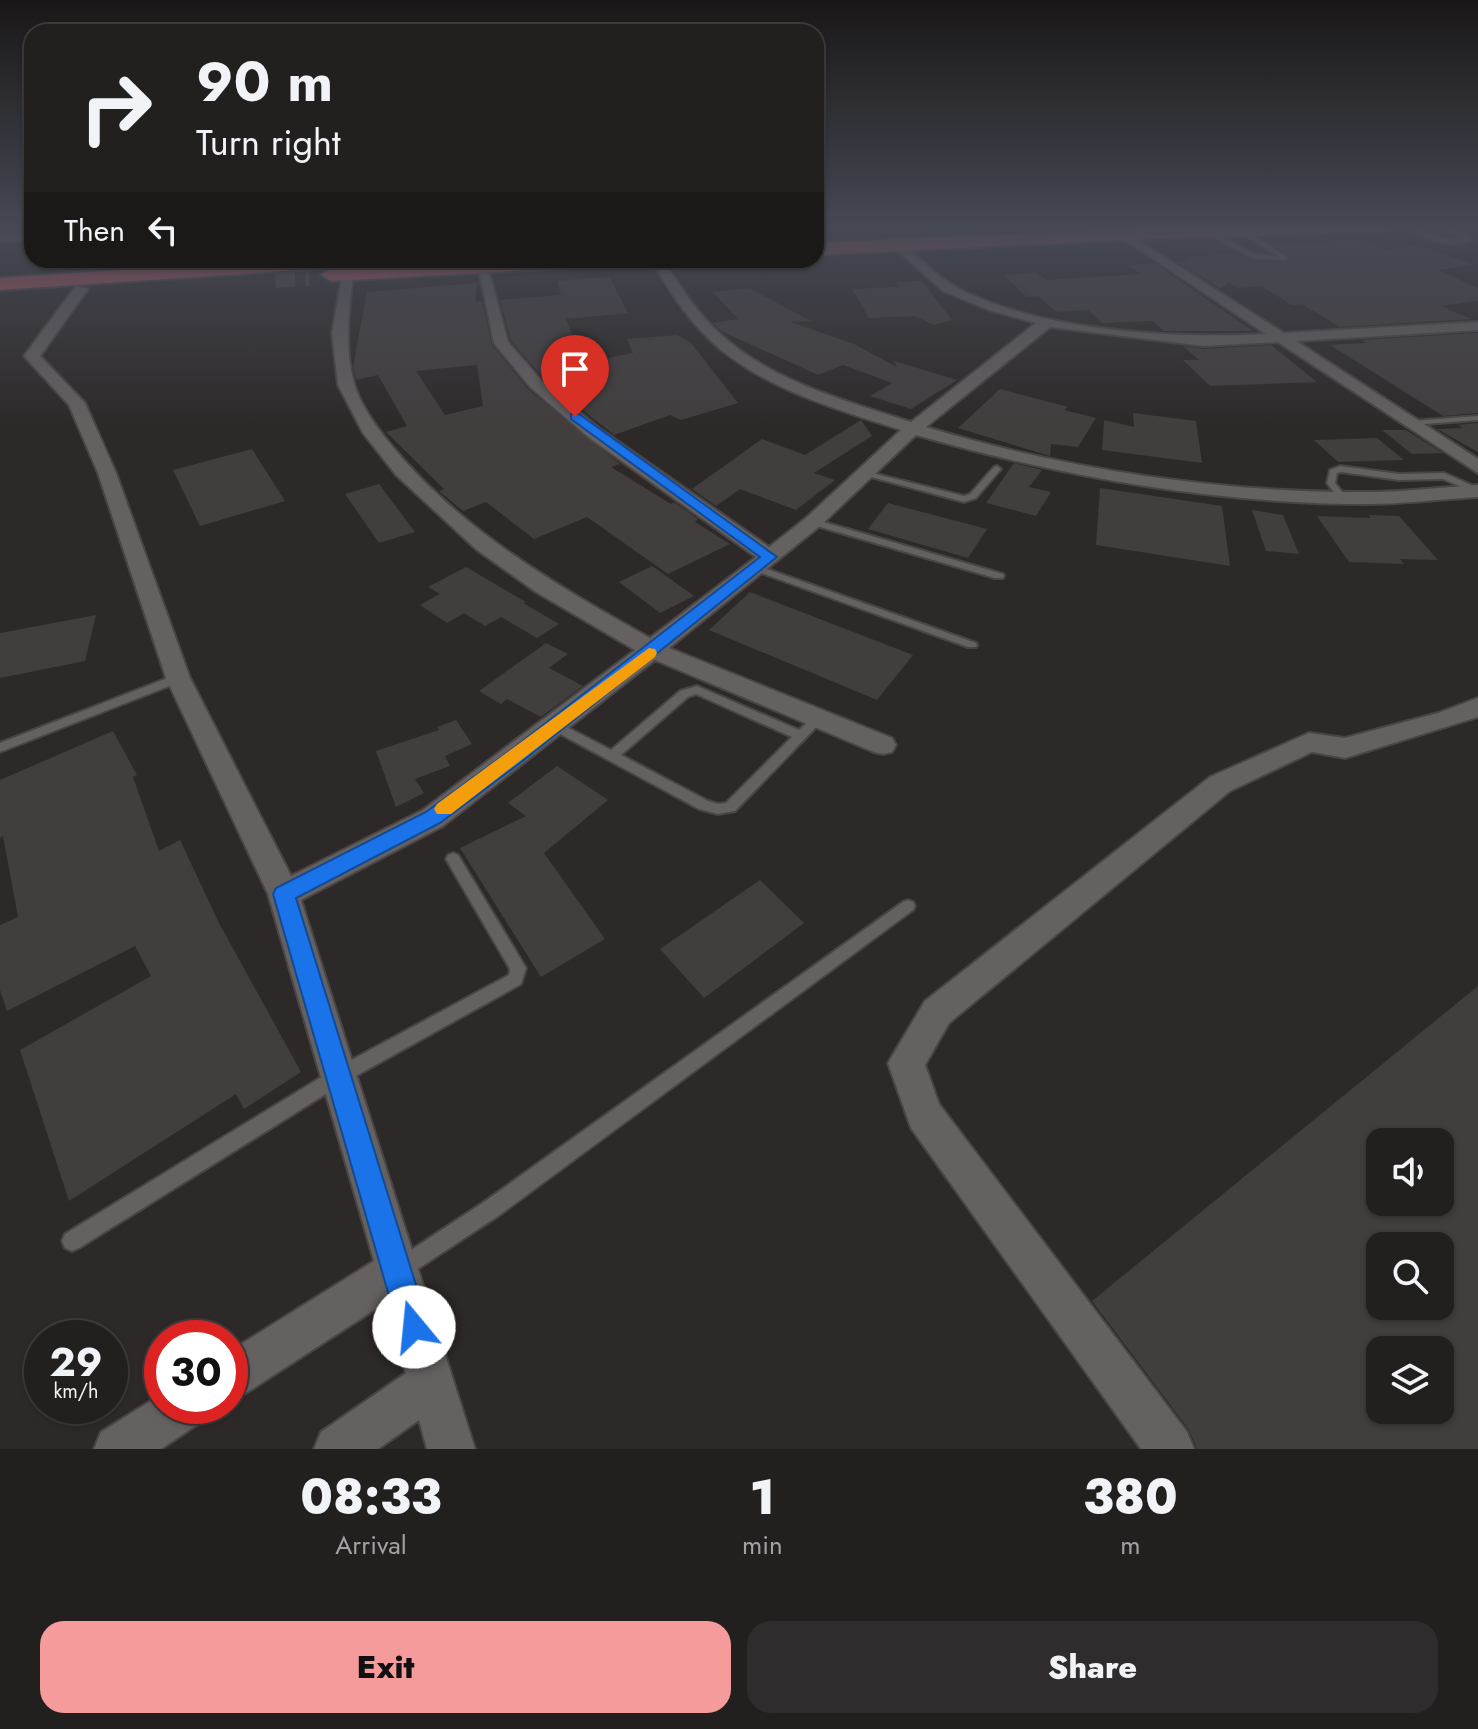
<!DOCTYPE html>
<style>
body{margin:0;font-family:Jost,sans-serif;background:#2e2c2c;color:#f1f3f6;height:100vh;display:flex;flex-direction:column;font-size:30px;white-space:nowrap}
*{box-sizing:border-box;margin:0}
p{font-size:26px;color:#a2a2a4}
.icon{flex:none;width:44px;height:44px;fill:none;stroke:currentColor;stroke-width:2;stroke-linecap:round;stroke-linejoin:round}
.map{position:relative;height:1449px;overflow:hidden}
.panel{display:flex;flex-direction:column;background:#221f1f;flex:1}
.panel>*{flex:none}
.hud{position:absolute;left:24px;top:24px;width:800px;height:244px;border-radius:24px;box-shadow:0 2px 6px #0004,0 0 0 2px #3f3d3d;background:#221f1f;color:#f1f3f6;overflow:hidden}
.tools{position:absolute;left:1366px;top:1128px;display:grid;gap:16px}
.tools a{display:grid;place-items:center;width:88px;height:88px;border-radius:16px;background:#221f1f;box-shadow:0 2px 6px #0004,0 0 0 2px #3f3d3d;font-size:40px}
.speed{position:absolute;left:24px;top:1320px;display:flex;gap:16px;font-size:40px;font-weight:700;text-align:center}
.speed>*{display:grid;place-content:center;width:104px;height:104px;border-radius:50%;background:#221f1f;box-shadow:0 2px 6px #0004,0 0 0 2px #3f3d3d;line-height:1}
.speed small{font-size:20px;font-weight:400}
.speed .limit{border:12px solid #d22;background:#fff;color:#111}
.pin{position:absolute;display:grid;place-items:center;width:68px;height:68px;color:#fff;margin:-82px -34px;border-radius:50% 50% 50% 0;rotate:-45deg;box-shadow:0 0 8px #0007}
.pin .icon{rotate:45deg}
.me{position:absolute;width:88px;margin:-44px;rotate:343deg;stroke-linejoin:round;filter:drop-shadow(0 0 6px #0008)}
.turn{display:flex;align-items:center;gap:28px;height:168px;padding:0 40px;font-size:36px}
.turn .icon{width:104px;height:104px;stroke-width:2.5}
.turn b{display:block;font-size:56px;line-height:68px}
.then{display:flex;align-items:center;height:76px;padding:0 40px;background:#0003;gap:16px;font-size:30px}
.eta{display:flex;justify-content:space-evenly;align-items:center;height:136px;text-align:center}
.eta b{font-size:48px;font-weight:800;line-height:56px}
.primary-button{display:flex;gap:16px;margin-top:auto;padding:16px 40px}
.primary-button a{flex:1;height:92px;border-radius:24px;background:#f59b9c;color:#111;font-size:32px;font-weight:800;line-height:92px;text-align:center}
.primary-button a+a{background:#2e2c2c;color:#f1f3f6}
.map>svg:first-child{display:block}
.building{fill:#423e3e;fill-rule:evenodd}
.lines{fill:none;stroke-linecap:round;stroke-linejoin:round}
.trunk-tunnel{stroke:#474444;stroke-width:20;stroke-dasharray:20 10;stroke-linecap:butt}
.service-casing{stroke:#494545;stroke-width:4}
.minor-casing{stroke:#494545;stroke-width:4}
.trunk-casing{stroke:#494545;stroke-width:4}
.service{fill:#666161;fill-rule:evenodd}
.minor{fill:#666161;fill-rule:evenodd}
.trunk{fill:#ba545c;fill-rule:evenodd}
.route{fill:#1a73e8;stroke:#114b97;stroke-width:2}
.slow{fill:#f59e0b}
</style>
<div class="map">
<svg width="1478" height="1449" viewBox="0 0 1478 1449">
<rect width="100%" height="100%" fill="#2d2929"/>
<!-- building -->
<g class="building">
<polygon points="1361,240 1384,251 1415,245 1473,264 1438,270 1478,288 1478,301 1441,306 1471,319 1340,327 1302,304 1292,305 1261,286 1238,288 1229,283 1221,289 1176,261 1193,260 1188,257 1238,254 1252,261 1285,263 1291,257 1274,245"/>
<polygon points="1154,263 1253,331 1164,331 1153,321 1102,323 1088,310 1057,312 1038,296 1027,297 1004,275 1036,272 1046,280 1141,274 1127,265"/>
<polygon points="610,277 628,313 566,319 583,363 633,353 627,339 677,335 691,343 738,403 681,420 670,415 614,435 544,379 511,341 500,300 561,295 557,281"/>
<polygon points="922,281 952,320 934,325 915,316 869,318 852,289 899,287 896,282"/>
<path d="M477 283 475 302 482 301 492 345 528 389 620 464 611 467 671 504 674 502 698 519 695 522 730 544 668 574 587 517 534 539 486 502 463 511 439 491 444 489 386 432 407 426 378 375 356 380 353 366 367 292ZM477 365 483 406 445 415 416 371Z"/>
<polygon points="749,288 811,321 791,322 854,344 897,367 894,361 957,380 911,409 870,396 892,383 843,365 818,375 721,331 713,323 738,319 713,292"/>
<polygon points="1478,333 1478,413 1443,416 1330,345 1366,343 1362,340"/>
<polygon points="1271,345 1317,382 1210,386 1183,360 1199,360 1183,346 1204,349"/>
<polygon points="1000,389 1068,407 1064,410 1096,418 1078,447 1051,444 1050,456 958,428"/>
<polygon points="1133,413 1196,421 1202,463 1102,450 1104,420 1134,427"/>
<polygon points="861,420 872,436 814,473 835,480 796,510 740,489 716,506 692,489 762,439 805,455"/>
<polygon points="1478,423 1478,452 1437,429 1463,428 1458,425"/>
<polygon points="1382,430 1406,430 1443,453 1412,454"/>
<polygon points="1377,438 1404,460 1338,462 1314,440"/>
<polygon points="252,449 285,501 200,526 173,470"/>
<polygon points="1014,463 1042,470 1029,487 1051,492 1036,516 986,503"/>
<polygon points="379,484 415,532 379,543 345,494"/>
<polygon points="1100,488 1222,506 1230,566 1096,545"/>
<polygon points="888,503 987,529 968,558 868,529"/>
<polygon points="1252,510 1283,515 1299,554 1266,551"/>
<polygon points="1368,515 1399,516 1438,560 1400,559 1404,564 1349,562 1317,516 1371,518"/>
<polygon points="652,566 694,596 660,613 619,582"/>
<polygon points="466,567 526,602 523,603 559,624 537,638 501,617 485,626 464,613 447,623 420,605 440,594 428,587"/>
<polygon points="750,592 913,655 877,700 709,630"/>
<polygon points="96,615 85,661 0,678 0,633"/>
<polygon points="546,643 568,654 549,668 583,686 541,717 507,699 501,704 479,691"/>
<polygon points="456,720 472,744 445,756 450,766 415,779 424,793 396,807 376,751 439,730 437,727"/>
<polygon points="113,731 137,775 133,777 159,851 180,840 219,923 301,1072 244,1109 236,1094 69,1201 20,1050 151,976 135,946 7,1011 0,990 0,925 18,917 3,836 0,838 0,780"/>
<polygon points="557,766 608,800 544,853 605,939 541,977 460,848 526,816 508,803"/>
<polygon points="760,880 804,923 704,998 660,949"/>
<path d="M1478 986V1449H1197L1189 1430 1092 1301ZM1380 1142H1440V1202H1380ZM1380 1246H1440V1306H1380ZM1380 1350H1440V1410H1380Z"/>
</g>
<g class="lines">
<!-- trunk-tunnel -->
<polyline class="trunk-tunnel" points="275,278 309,276"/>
<defs>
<g id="service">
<path d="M1402 226C1425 226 1442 245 1465 239L1439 226H1446L1473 239C1451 251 1423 237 1402 226Z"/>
<polygon points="1243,229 1245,230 1288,258 1285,260 1252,258 1206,232 1211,231 1255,255 1278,256 1241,232"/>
<polygon points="1478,416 1478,420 1412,425 1408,423 1412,421"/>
<polygon points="997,466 1001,469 976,498 964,502 860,474 864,471 964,496 970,494 994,467"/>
<polygon points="1340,466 1399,474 1444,473 1478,488 1478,494 1443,479 1399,480 1341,472 1337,473 1335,483 1345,496 1341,499 1338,498 1327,483 1330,470"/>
<polygon points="813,519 1003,574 1004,576 1003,578 995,578 810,524 810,520"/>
<polygon points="756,565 976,643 977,645 976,647 968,647 753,570 751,568"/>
<polygon points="178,674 182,675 184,678 182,681 0,752 0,743"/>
<path d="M697 686 799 730 815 715 819 714 825 718 735 811 718 814 699 809 551 729 549 726 551 723H559L611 750 680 691ZM696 694 792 737 726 803 718 804 708 801 621 755 688 697Z"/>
<polygon points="453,853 458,855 523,963 526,968 521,984 345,1082 79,1248 72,1251 65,1248 62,1241 65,1234 333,1070 509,975 510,969 446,859 448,855"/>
<polygon points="908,900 913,902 915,906 913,910 498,1216 410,1274 403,1277 396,1274 393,1267 396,1260 484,1202 903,902"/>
</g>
<g id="minor">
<path d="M1123 231 1284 333 1478 322V330L1296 341 1478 459V473L1278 342 1204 346 1050 327 926 427C1067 470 1222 493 1369 492 1405 492 1442 487 1478 485V497C1441 499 1405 504 1368 504 1216 504 1062 477 916 435L820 526 669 648 892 738 896 745 892 752 883 754 874 752 655 660 443 826 301 900 475 1449H427L419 1420 378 1449H314L321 1432 406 1373 385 1303 246 1393 230 1400V1351L374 1261 268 894 166 678 98 473 69 405 24 356 76 286 88 289 40 356 85 403 116 473 190 678 291 876 423 810 635 650 536 592 477 550 396 475 363 433 338 385 332 333 343 271 353 274C349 311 344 347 354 383 360 405 377 428 392 446 462 531 556 585 650 638L756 557 588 437 530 387 494 343 478 265 488 268 508 342 542 381 600 429 769 547 806 518 901 430C836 409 760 388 709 339 685 316 668 288 651 260H663C680 286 697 313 720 334 771 381 846 401 911 422L1036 323 989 310 943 291 894 247V243H902C918 256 935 275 954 286 1035 331 1175 339 1266 334L1119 236V232Z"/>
<polygon points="32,234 32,240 0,242 0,236"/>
<polygon points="1478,698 1478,717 1345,758 1312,752 1230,791 949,1023 925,1065 939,1104 1187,1432 1194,1449 1141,1449 911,1128 888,1063 925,1001 1210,777 1309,733 1345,738 1438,713"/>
<polygon points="162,1394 162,1406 208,1406 201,1422 161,1449 94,1449 101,1432"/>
</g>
<g id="trunk">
<polygon points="1204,226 1397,226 1388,231 1123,240 816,255 816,243"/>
<polygon points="269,260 369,260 359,266 0,290 0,278"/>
<polygon points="495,260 615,260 605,266 331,281 321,275 331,269"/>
</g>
</defs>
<!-- service casing -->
<use href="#service" class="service-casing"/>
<!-- minor casing -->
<use href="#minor" class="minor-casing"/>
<!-- trunk casing -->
<use href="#trunk" class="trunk-casing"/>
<!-- service -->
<use href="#service" class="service"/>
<!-- minor -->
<use href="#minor" class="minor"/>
<!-- trunk -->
<use href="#trunk" class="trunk"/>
</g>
<!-- sky -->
<linearGradient id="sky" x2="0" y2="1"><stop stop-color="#191717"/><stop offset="0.53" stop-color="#464954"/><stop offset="1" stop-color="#464954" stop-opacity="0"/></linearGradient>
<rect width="1478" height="429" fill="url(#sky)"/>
<!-- route -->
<polygon class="route" points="571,414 579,414 777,557 524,760 440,823 296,898 429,1327 425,1338 414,1342 403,1338 398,1327 273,894 276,888 426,812 511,750 760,557 571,419"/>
<!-- slow -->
<polygon class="slow" points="649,648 655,649 657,653 655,657 451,814 437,814 434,809 437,804"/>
</svg>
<div class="tools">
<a><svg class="icon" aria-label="sound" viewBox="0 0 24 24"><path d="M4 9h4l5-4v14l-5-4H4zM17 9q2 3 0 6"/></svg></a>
<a><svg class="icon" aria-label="search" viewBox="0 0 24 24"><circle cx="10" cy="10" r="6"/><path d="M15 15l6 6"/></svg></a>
<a><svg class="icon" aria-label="layers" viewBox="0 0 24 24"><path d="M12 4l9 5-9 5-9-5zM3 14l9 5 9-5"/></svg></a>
</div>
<div class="speed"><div>29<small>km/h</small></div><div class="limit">30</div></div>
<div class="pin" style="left:575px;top:417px;background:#d93025"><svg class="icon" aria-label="arrive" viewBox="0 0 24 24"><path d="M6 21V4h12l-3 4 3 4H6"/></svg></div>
<svg class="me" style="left:414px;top:1327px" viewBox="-20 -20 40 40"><circle r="19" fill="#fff"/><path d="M0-13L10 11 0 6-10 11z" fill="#1a73e8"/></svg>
<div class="hud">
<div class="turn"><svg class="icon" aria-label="right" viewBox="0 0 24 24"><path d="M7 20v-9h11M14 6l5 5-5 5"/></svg><div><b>90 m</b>Turn right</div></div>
<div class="then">Then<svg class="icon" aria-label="left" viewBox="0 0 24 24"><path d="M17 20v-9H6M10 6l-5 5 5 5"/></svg></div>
</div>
</div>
<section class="panel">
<div class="eta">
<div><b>08:33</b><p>Arrival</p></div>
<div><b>1</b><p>min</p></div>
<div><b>380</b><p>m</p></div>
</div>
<div class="primary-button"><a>Exit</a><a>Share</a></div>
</section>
